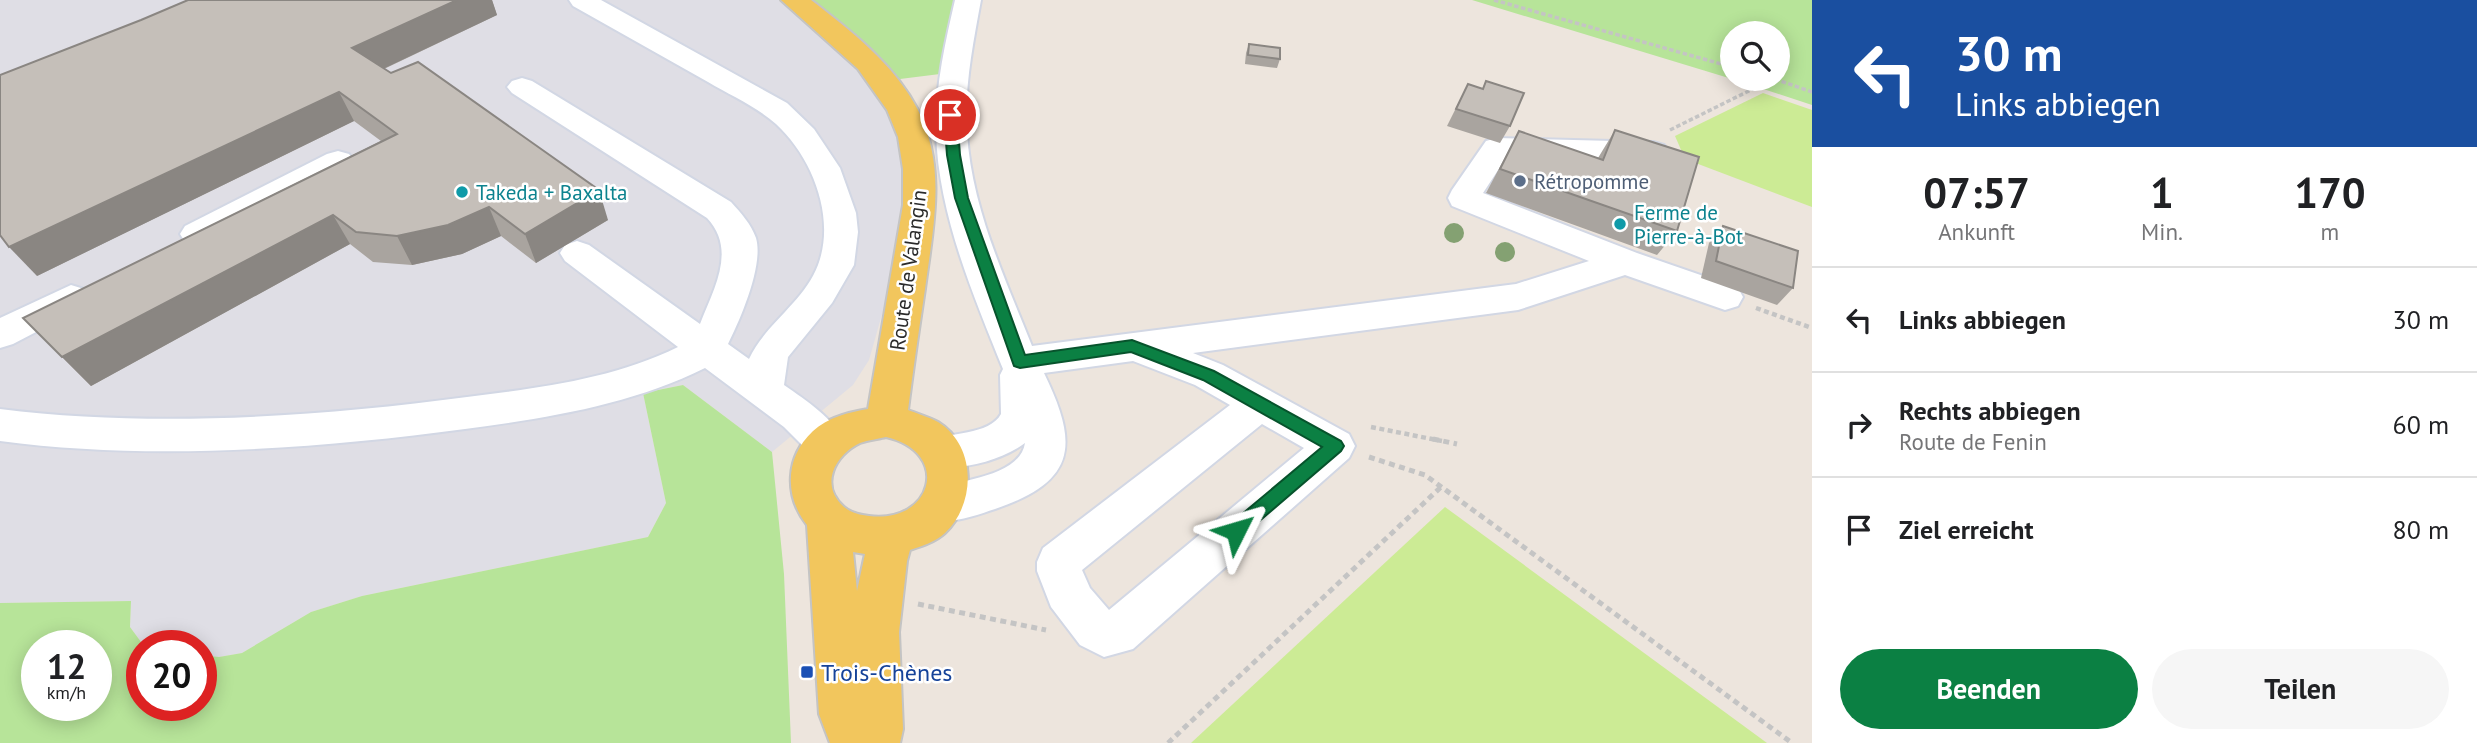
<!DOCTYPE html>
<html lang="de">
<meta charset="utf-8">
<style>
body{margin:0;font-family:"PT Sans",sans-serif;background:#f6f6f6;color:#202124;height:100vh;display:flex;flex-direction:column;font-size:26px;white-space:nowrap}
*{box-sizing:border-box;margin:0}
p{font-size:23px;color:#757577}
.icon{flex:none;width:38px;height:38px;fill:none;stroke:currentColor;stroke-width:2;stroke-linecap:round;stroke-linejoin:round}
.map{position:relative;flex:1;overflow:hidden}
.details{display:flex;flex-direction:column;background:#fff;width:665px}
.details>*{flex:none}
.top-card{background:#1a4fa0;color:#fff;overflow:hidden}
.tools{position:absolute;left:1720px;top:21px;display:grid;gap:14px}
.tools a{display:grid;place-items:center;width:70px;height:70px;border-radius:50%;background:#fff;box-shadow:0 4px 18px #0003;font-size:35px}
.speed{position:absolute;left:21px;top:630px;display:flex;gap:14px;font-size:35px;font-weight:700;text-align:center}
.speed>*{display:grid;place-content:center;width:91px;height:91px;border-radius:50%;background:#fff;box-shadow:0 4px 18px #0003;line-height:1}
.speed small{font-size:18px;font-weight:400}
.speed .limit{border:10px solid #d22;background:#fff;color:#111}
.pin{position:absolute;display:grid;place-items:center;width:60px;height:60px;color:#fff;margin:-30px;border:4px solid #fff;border-radius:50%;box-shadow:0 2px 7px #0007}
.me{position:absolute;width:77px;margin:-38px;rotate:50deg;stroke-linejoin:round;filter:drop-shadow(0 0 5px #0008)}
.turn{display:flex;align-items:center;gap:24px;height:147px;padding:0 28px;font-size:32px}
.turn .icon{width:91px;height:91px;stroke-width:2.5}
.turn b{display:block;font-size:49px;line-height:60px}
.eta{display:flex;justify-content:space-evenly;align-items:center;height:119px;text-align:center}
.eta b{font-size:42px;font-weight:700;line-height:49px}
.primary-button{display:flex;gap:14px;margin-top:auto;padding:14px 28px}
.primary-button a{flex:1;height:80px;border-radius:42px;background:#0b8043;color:#fff;font-size:28px;font-weight:700;line-height:80px;text-align:center}
.primary-button a+a{background:#f6f6f6;color:#202124}
ul{padding:0;list-style:none}
li{display:flex;align-items:center;gap:21px;height:105px;padding:0 28px;border-top:2px solid #e0e0e0}
li div{flex:1}
li b{display:block;font-size:26px}
li em{font-style:normal}
main{display:flex;flex:1;min-height:0}
.map>svg:first-child{display:block}
.industrial{fill:#dfdee5}
.green{fill:#b7e499;fill-rule:evenodd}
.pitch{fill:#cceb95}
.lines{fill:none;stroke-linecap:round;stroke-linejoin:round}
.minor-casing{stroke:#d2d7e4;stroke-width:4}
.major-casing{stroke:#c4c4c4;stroke-width:4}
.path-far2{stroke:#c4c4c4;stroke-width:3.5;stroke-dasharray:4.5 2.5;stroke-linecap:butt}
.path-far1{stroke:#c4c4c4;stroke-width:4.5;stroke-dasharray:5 3.5;stroke-linecap:butt}
.path{stroke:#c4c4c4;stroke-width:5;stroke-dasharray:6 4.5;stroke-linecap:butt}
.minor{fill:#fff;fill-rule:evenodd}
.major{fill:#f2c65d;fill-rule:evenodd}
.tree{fill:#84a172}
.wall{fill:#a9a49f}
.shaded-wall{fill:#8a8682}
.building{fill:#c5bfb9;stroke:#8a8682;stroke-width:2}
.route{fill:#0b8043;stroke:#07532c;stroke-width:2}
.service-dot{fill:#5c6f8a;stroke:#fff;stroke-width:2.5}
.culture-dot{fill:#0f9aa8;stroke:#fff;stroke-width:2.5}
.transit-dot{fill:#1a4fb4;stroke:#fff;stroke-width:2.5}
.labels{text-anchor:middle;dominant-baseline:central;stroke-width:5;stroke-linejoin:round;paint-order:stroke}
.service-label{font-size:21px;fill:#4e5e75;stroke:#fff;text-anchor:start}
.culture-label{font-size:21px;fill:#0d838f;stroke:#fff;text-anchor:start}
.street-label{font-size:21px;fill:#2b2b2b;stroke:#fff}
.near-transit-label{font-size:24px;fill:#164399;stroke:#fff;text-anchor:start}
</style>
<main>
<div class="map">
<svg width="1812" height="743" viewBox="0 0 1812 743">
<rect width="100%" height="100%" fill="#ede5dd"/>
<!-- industrial -->
<polygon class="industrial" points="0,0 779,0 841,49 866,76 884,102 900,138 904,183 898,258 869,360 853,385 772,452 683,385 643,393 666,503 648,537 362,596 311,612 242,653 219,657 201,655 201,646 144,646 130,627 131,601 0,603"/>
<!-- green -->
<g class="green">
<polygon points="809,0 954,0 940,74 900,79"/>
<polygon points="1472,0 1812,0 1812,105 1733,79 1778,79 1778,33 1732,33 1732,79"/>
<path d="M683 385 772 452 784 574 791 743H0V603L131 601 130 627 144 646H142V705H201V655L219 657 242 653 311 612 362 596 648 537 666 503 643 393ZM37 646H96V705H37Z"/>
</g>
<!-- pitch -->
<g class="pitch">
<polygon points="1763,93 1812,110 1812,207 1685,159 1675,136"/>
<polygon points="1445,507 1767,743 1191,743"/>
</g>
<g class="lines">
<defs>
<g id="minor">
<path d="M569 0H601L787 103 814 129 840 168 856 213 858 232 854 265 832 303 788 357 784 385C807 401 833 418 846 443L840 455 826 460 812 455 784 427 705 368C631 405 547 418 465 429 316 449 149 461 0 441V409C152 428 316 417 467 397 539 388 613 379 678 347L565 261 560 253 565 245 577 241 589 245 700 324C714 288 737 250 707 218L512 93 507 87 512 81 522 78 532 81 731 202C741 213 751 224 756 238 764 265 740 320 728 344L749 359C766 323 804 302 818 265 836 217 812 157 776 124 757 107 730 95 708 82 663 57 618 31 573 6Z"/>
<path d="M955 0H981C973 44 964 88 967 132 971 207 1005 278 1032 346L1516 284 1589 261 1452 206 1448 198 1452 190 1486 141 1497 138 1653 142 1664 145 1669 152 1664 159 1653 162 1506 158 1483 193 1637 253 1738 288 1743 297 1738 306 1725 310 1625 275 1518 310 1193 353 1223 365 1349 434 1355 446 1349 458 1133 649 1104 657 1080 645 1051 607 1037 571V562L1043 548 1230 405 1195 385 1133 361 1044 373C1079 445 1077 481 995 509 980 514 958 522 942 521 938 521 931 517 927 516L921 503 927 490C953 481 1020 478 1025 443 1001 461 956 473 927 464L921 452 927 440C948 433 990 435 1001 414L1000 375 1003 369C973 295 938 213 936 132 935 88 945 43 955 0ZM1262 424 1304 448 1109 610 1090 588 1082 570Z"/>
<polygon points="338,151 349,154 354,161 349,168 209,242 197,246 185,242 180,234 185,226 327,154"/>
<polygon points="71,285 84,289 89,298 84,307 13,344 0,348 0,318"/>
</g>
<path id="major" d="M781 0H811C851 31 894 64 918 110 947 168 933 228 925 289 919 329 913 370 908 410 918 414 929 417 938 422 977 446 976 504 945 533 935 542 922 546 910 550L907 561 899 632 903 729 900 743H830L819 714 807 525C784 496 785 457 813 431 827 418 849 412 868 409L903 205V169L898 137 887 110 858 69ZM886 437C952 452 933 524 869 516 860 515 851 513 844 507 819 485 835 455 860 443 868 440 878 439 886 437ZM853 552 865 554 857 591Z"/>
</defs>
<!-- minor casing -->
<use href="#minor" class="minor-casing"/>
<!-- major casing -->
<use href="#major" class="major-casing"/>
<!-- path-far2 -->
<g class="path-far2">
<polyline points="1494,0 1732,67"/>
<polyline points="1775,79 1812,92"/>
<polyline points="1670,130 1773,79"/>
</g>
<!-- path-far1 -->
<g class="path-far1">
<polyline points="1756,308 1812,328"/>
<polyline points="1371,427 1442,441"/>
</g>
<!-- path -->
<g class="path">
<polyline points="1433,439 1457,444"/>
<polyline points="1369,457 1425,475 1792,743"/>
<polyline points="918,604 1046,630"/>
<polyline points="1168,743 1441,487"/>
</g>
<!-- minor -->
<use href="#minor" class="minor"/>
<!-- major -->
<use href="#major" class="major"/>
</g>
<!-- trees -->
<g class="tree">
<circle cx="1454" cy="233" r="10"/>
<circle cx="1505" cy="252" r="10"/>
</g>
<!-- wall -->
<g class="wall">
<polygon points="188,0 492,0 497,15 384,69 608,220 536,263 501,236 462,254 412,265 373,262 350,244 91,386 23,318 381,141 354,121 37,276"/>
<polygon points="1249,44 1280,59 1277,68 1245,64 1246,53"/>
<polygon points="1486,81 1510,126 1500,143 1447,126 1468,84 1482,89"/>
<polygon points="1615,130 1677,231 1657,255 1486,193 1519,131 1598,158"/>
<polygon points="1723,226 1793,288 1777,305 1701,278 1709,243"/>
</g>
<!-- shaded-wall -->
<g class="shaded-wall">
<polygon points="457,0 492,0 497,15 366,77 352,48"/>
<polygon points="339,92 354,121 37,276 9,247"/>
<polygon points="599,190 608,220 536,263 525,234"/>
<polygon points="489,207 501,236 462,254 412,265 397,236"/>
<polygon points="333,215 350,244 91,386 62,357"/>
</g>
<!-- building -->
<g class="building">
<polygon points="188,0 457,0 352,48 391,73 418,62 599,190 525,234 489,207 448,225 397,236 356,232 333,215 62,357 23,318 397,134 339,92 9,247 0,235 0,75 141,20"/>
<polygon points="1249,44 1280,48 1280,59 1248,55"/>
<polygon points="1486,81 1524,93 1510,126 1456,109 1468,84 1483,89"/>
<polygon points="1615,130 1699,157 1677,231 1500,169 1519,131 1603,160"/>
<polygon points="1723,226 1798,251 1793,288 1716,261"/>
</g>
<!-- route -->
<polygon class="route" points="950,111 957,115 960,155 968,198 1025,355 1132,340 1214,371 1341,441 1344,446 1341,451 1242,536 1236,539 1229,536 1227,531 1229,525 1322,447 1203,380 1131,352 1020,368 1014,366 955,198 947,155 944,115"/>
<!-- markers -->
<circle class="service-dot" cx="1520" cy="181" r="7"/>
<g class="culture-dot">
<circle cx="462" cy="192" r="7"/>
<circle cx="1620" cy="224" r="7"/>
</g>
<rect class="transit-dot" x="800" y="665" width="14" height="14" rx="3.5"/>
<g class="labels">
<!-- service labels -->
<g class="service-label">
<text x="1534" y="181">Rétropomme</text>
</g>
<!-- culture labels -->
<g class="culture-label">
<text x="476" y="192">Takeda + Baxalta</text>
<text x="1634" y="212">Ferme de<tspan x="1634" dy="24">Pierre-à-Bot</tspan></text>
</g>
<!-- street labels -->
<g class="street-label">
<text transform="translate(908 270) rotate(-82)">Route de Valangin</text>
</g>
<!-- near-transit labels -->
<g class="near-transit-label">
<text x="821" y="672">Trois-Chènes</text>
</g>
</g>
</svg>
<div class="tools">
<a><svg class="icon" aria-label="search" viewBox="0 0 24 24"><circle cx="10" cy="10" r="6"/><path d="M15 15l6 6"/></svg></a>
</div>
<div class="speed"><div>12<small>km/h</small></div><div class="limit">20</div></div>
<div class="pin" style="left:950px;top:115px;background:#d93025"><svg class="icon" aria-label="arrive" viewBox="0 0 24 24"><path d="M6 21V4h12l-3 4 3 4H6"/></svg></div>
<svg class="me" style="left:1236px;top:531px" viewBox="-20 -20 40 40"><path d="M0-17L14 15 0 8-14 15z" fill="#0b8043" stroke="#fff" stroke-width="4"/></svg>
</div>
<section class="details">
<div class="top-card">
<div class="turn"><svg class="icon" aria-label="left" viewBox="0 0 24 24"><path d="M17 20v-9H6M10 6l-5 5 5 5"/></svg><div><b>30 m</b>Links abbiegen</div></div>
</div>
<div class="eta">
<div><b>07:57</b><p>Ankunft</p></div>
<div><b>1</b><p>Min.</p></div>
<div><b>170</b><p>m</p></div>
</div>
<ul>
<li><svg class="icon" aria-label="left" viewBox="0 0 24 24"><path d="M17 20v-9H6M10 6l-5 5 5 5"/></svg><div><b>Links abbiegen</b></div><em>30 m</em></li>
<li><svg class="icon" aria-label="right" viewBox="0 0 24 24"><path d="M7 20v-9h11M14 6l5 5-5 5"/></svg><div><b>Rechts abbiegen</b><p>Route de Fenin</p></div><em>60 m</em></li>
<li><svg class="icon" aria-label="arrive" viewBox="0 0 24 24"><path d="M6 21V4h12l-3 4 3 4H6"/></svg><div><b>Ziel erreicht</b></div><em>80 m</em></li>
</ul>
<div class="primary-button"><a>Beenden</a><a>Teilen</a></div>
</section>
</main>
